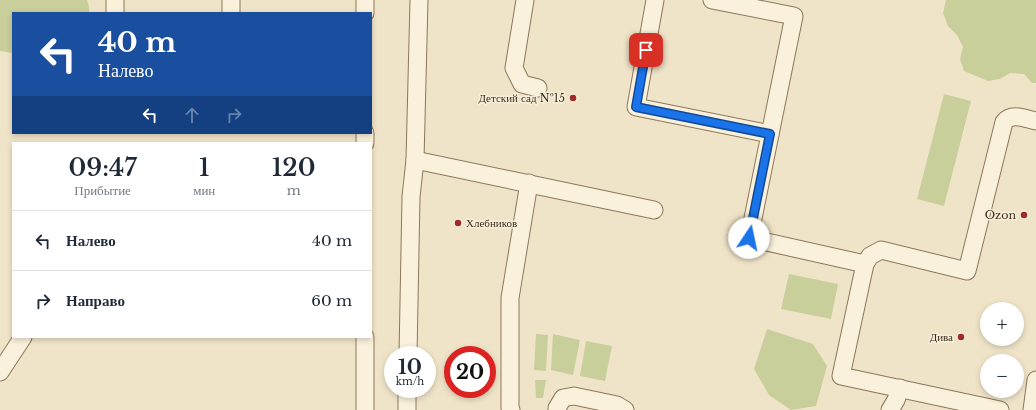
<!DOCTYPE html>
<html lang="ru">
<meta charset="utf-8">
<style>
body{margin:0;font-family:"Libre Baskerville",serif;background:#f2f2f3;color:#1f2937;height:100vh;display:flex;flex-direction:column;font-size:15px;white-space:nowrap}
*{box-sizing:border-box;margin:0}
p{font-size:13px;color:#747a83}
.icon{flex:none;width:22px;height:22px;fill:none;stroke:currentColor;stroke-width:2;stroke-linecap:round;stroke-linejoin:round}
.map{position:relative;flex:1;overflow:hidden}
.drawer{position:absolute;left:12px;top:142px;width:360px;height:196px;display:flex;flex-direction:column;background:#fff;border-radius:0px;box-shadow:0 2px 6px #0003}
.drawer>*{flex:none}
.hud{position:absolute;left:12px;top:12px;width:360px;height:122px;border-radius:0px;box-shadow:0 2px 6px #0003;background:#1a4fa0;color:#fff;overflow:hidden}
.controls{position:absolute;left:980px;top:302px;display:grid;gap:8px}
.controls a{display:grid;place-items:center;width:44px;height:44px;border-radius:50%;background:#fff;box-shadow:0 2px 6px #0003;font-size:20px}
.speed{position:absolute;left:384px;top:346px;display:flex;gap:8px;font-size:20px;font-weight:700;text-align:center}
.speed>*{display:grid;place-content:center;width:52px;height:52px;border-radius:50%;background:#fff;box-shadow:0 2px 6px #0003;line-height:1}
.speed small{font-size:10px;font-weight:400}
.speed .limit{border:6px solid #d22;background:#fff;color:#111}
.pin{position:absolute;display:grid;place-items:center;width:34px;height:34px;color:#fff;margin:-17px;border-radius:8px;box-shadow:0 2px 6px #0006}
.me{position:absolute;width:44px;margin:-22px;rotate:11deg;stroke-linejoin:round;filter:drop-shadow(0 0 3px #0008)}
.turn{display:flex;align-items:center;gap:14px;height:84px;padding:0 20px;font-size:18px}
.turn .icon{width:52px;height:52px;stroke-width:2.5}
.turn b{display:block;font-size:28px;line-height:34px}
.lanes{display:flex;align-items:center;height:38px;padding:0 20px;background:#0003;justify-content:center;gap:20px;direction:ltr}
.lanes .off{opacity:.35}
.eta{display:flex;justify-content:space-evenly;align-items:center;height:68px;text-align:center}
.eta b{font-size:24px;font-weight:600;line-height:28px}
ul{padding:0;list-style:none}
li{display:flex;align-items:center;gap:12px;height:60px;padding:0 20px;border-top:1px solid #e0e1e3}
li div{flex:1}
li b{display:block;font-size:15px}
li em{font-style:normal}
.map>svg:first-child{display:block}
.green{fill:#c9cf9b}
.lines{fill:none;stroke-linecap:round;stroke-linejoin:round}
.minor-casing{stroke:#8d765c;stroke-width:19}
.minor{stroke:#faf1dc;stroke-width:17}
.route-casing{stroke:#114b97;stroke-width:10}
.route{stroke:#1a73e8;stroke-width:7}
.poi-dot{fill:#9e2a2b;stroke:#f7eed8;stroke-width:1.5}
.labels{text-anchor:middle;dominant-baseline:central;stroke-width:3;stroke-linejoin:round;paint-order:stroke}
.poi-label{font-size:11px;fill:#3d2e20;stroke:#f7eed8;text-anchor:end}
</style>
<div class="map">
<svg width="1036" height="410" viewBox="0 0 1036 410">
<rect width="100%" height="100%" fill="#f0e4c8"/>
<!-- green -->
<g class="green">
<polygon points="0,0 87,0 89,6 89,13 13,13 13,53 0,51"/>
<polygon points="946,0 1036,0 1036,83 1032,83 1024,74 1010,73 1000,79 988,81 964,71 960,59 963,47 957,35 948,26 943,13"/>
<polygon points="944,94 971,101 944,206 917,199"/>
<polygon points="789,274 838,284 831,319 781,309"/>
<polygon points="767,329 813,344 827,366 816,406 791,410 769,395 754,369"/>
<polygon points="536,334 548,335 546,371 534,370"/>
<polygon points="553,334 580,340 573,375 551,370"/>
<polygon points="586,341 612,346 605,381 580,376"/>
<polygon points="535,380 546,380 543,398 536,398"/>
</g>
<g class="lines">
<defs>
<g id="minor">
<polyline points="115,0 115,13"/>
<polyline points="231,0 231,13"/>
<polyline points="525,0 514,68 522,84 538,88"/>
<polyline points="655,0 636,107 770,134"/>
<polyline points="712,0 794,16 749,238 865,264"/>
<polyline points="365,13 365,0"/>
<polyline points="365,143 365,133"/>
<polyline points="415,160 654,210"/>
<polyline points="408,355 411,197 415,160 419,0"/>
<polyline points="0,372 23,337"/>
<polyline points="365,410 365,337"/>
<polyline points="407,410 407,389"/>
<polyline points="511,410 510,408 510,298 529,183"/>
<polyline points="557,410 557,408 563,398 574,396 617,405 625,410"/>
<polyline points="890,410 896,400 900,388"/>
<path d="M1000 410 841 376 865 264 870 256 881 250 967 271 1004 122C1012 112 1025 119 1036 121"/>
<polyline points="1032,410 1036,380"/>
</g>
</defs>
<!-- minor casing -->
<use href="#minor" class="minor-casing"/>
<!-- minor -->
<use href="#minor" class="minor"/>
</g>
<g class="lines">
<defs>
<polyline id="route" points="646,50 636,107 770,134 749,238"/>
</defs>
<!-- route casing -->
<use href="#route" class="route-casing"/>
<!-- route -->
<use href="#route" class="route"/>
</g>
<!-- markers -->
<g class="poi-dot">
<circle cx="573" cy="98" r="4"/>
<circle cx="1024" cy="215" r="4"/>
<circle cx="458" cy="223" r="4"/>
<circle cx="961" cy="337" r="4"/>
</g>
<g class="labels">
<!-- poi labels -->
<g class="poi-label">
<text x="565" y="98">Детский сад №15</text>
<text x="1016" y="215">Ozon</text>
<text x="466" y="223" text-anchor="start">Хлебников</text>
<text x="953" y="337">Дива</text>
</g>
</g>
</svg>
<div class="controls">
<a>+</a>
<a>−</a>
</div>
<div class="speed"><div>10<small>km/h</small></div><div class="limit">20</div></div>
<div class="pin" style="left:646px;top:50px;background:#d93025"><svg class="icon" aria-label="arrive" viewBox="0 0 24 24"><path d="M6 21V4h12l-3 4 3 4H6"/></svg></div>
<svg class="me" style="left:749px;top:238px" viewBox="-20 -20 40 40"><circle r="19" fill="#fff"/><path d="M0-13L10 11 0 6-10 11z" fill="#1a73e8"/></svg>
<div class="hud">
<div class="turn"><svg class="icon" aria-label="left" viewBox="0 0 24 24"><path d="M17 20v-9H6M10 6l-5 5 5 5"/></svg><div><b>40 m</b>Налево</div></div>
<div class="lanes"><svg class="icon" aria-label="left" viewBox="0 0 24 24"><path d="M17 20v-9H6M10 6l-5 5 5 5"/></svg><svg class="icon off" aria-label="ahead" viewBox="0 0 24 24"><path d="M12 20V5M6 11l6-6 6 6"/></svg><svg class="icon off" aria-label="right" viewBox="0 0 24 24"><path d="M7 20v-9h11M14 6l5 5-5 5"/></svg></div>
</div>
<section class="drawer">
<div class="eta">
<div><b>09:47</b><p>Прибытие</p></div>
<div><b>1</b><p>мин</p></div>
<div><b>120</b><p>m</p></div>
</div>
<ul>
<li><svg class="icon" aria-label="left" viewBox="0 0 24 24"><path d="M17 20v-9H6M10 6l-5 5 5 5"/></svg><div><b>Налево</b></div><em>40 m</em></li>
<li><svg class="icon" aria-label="right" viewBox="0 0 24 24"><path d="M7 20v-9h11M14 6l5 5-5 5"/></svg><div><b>Направо</b></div><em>60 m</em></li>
</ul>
</section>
</div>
